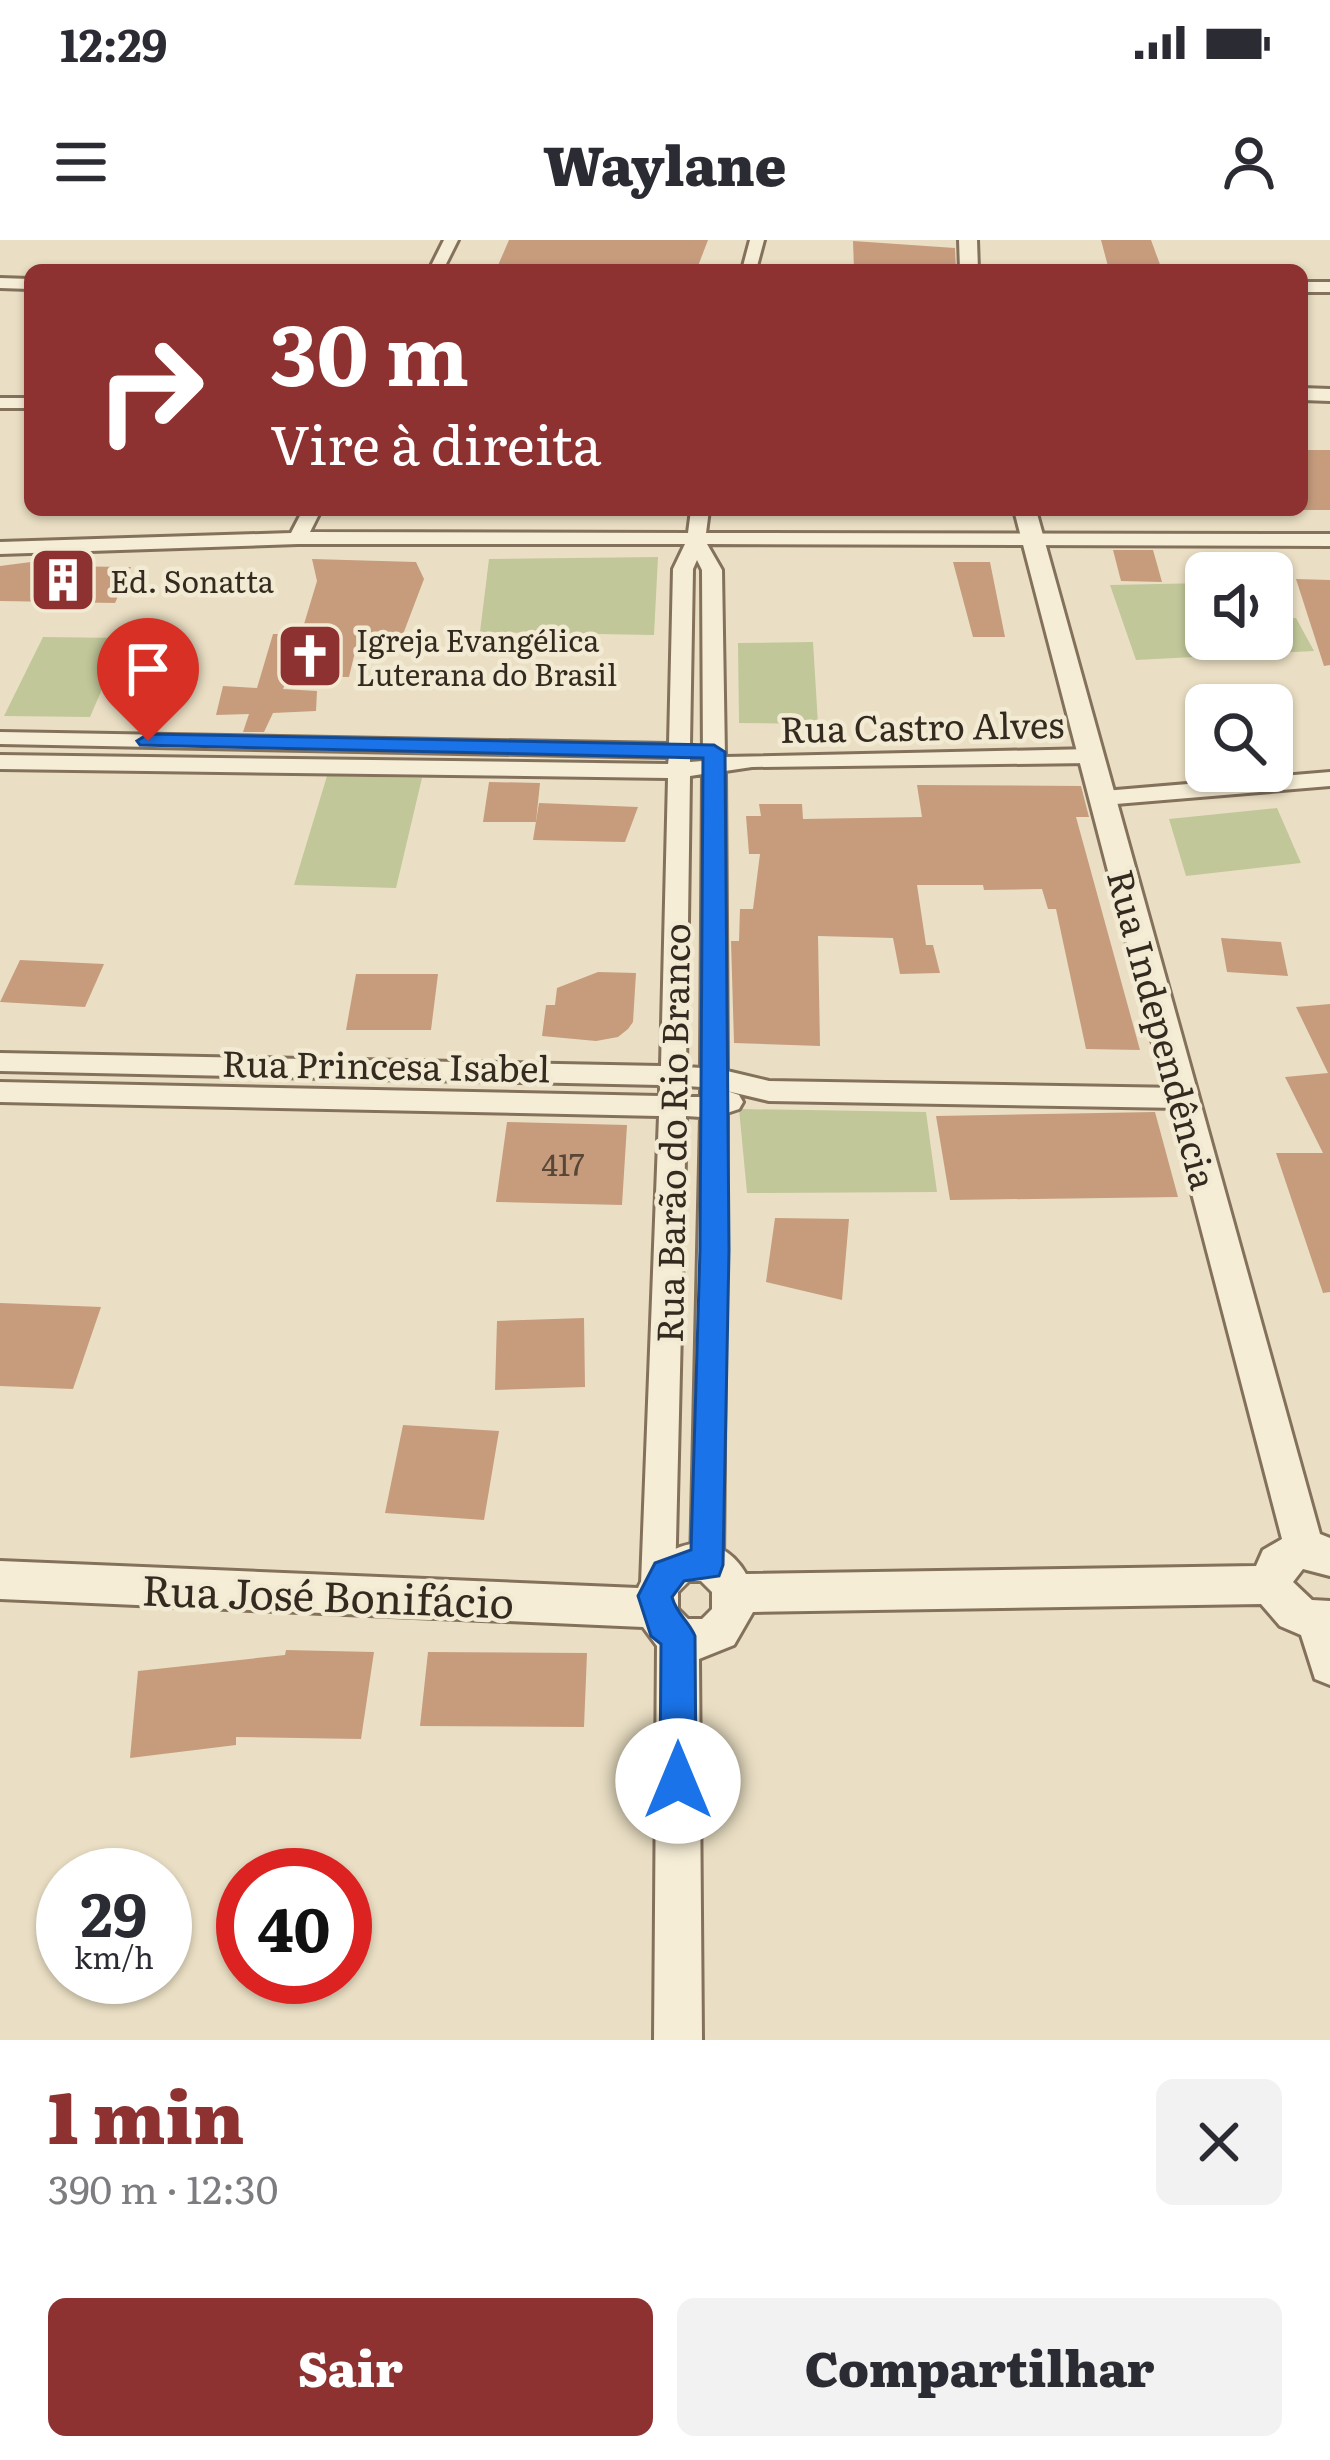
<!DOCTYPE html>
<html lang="pt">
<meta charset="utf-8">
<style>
body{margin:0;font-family:Literata,serif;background:#f2f2f3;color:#2b2b33;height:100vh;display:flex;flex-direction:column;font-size:45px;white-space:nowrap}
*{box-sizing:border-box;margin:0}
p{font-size:39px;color:#7c7c81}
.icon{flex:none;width:66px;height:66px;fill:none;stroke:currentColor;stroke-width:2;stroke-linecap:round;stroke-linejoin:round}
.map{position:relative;height:1800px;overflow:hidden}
.sheet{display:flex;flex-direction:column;background:#fff;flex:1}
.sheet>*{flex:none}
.guide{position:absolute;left:24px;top:24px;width:1284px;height:252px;border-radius:18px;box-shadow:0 3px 9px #0004;background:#8d3131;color:#fff;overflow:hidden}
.controls{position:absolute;left:1185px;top:312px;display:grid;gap:24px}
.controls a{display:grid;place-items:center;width:108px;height:108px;border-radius:18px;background:#fff;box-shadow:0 3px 9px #0004;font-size:60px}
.speed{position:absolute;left:36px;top:1608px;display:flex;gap:24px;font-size:60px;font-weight:700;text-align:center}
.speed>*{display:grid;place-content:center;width:156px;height:156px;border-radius:50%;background:#fff;box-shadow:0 3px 9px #0004;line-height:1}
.speed small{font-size:30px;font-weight:400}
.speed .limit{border:18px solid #d22;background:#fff;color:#111}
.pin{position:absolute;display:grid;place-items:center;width:102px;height:102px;color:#fff;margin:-123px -51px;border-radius:50% 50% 50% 0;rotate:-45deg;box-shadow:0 0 12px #0007}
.pin .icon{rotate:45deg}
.me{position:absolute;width:132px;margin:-66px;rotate:0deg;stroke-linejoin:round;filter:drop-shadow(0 0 9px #0008)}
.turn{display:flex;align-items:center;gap:42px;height:252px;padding:0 48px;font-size:54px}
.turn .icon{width:156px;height:156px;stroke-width:2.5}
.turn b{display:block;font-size:84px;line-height:102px}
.round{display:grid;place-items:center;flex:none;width:126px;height:126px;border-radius:18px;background:#f2f2f3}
.head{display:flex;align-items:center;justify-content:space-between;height:204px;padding:0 48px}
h1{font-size:72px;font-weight:800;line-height:90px;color:#8d3131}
.primary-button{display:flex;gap:24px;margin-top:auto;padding:24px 48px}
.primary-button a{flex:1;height:138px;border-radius:18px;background:#8d3131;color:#fff;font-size:48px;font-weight:800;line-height:138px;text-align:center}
.primary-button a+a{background:#f2f2f3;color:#2b2b33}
.status{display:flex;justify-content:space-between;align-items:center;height:84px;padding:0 60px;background:#fff;direction:ltr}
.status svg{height:33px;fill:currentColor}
header{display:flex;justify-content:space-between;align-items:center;height:156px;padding:0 48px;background:#fff;font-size:54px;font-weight:800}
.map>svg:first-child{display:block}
.green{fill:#c1c799}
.building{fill:#c69c7d}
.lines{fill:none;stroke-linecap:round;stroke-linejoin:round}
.minor-casing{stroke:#83715c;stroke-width:6}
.tertiary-casing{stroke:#83715c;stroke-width:6}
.minor{fill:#f6edd6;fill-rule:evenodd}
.tertiary{fill:#f6edd6;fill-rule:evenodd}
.route{fill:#1a73e8;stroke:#114b97;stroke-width:3}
.labels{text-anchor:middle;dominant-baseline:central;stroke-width:9;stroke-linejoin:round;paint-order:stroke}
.far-poi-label{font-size:30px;fill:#342a1f;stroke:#f2ead3;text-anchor:start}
.number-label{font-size:30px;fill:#584636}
.street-label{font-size:36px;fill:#342a1f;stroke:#f2ead3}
.near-street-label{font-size:42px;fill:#342a1f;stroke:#f2ead3}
</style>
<div class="status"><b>12:29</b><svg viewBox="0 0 49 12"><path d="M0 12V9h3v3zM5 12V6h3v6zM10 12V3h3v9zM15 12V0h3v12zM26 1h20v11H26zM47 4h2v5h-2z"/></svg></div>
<header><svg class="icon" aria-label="menu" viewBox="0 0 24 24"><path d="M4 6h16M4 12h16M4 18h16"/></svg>Waylane<svg class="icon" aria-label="person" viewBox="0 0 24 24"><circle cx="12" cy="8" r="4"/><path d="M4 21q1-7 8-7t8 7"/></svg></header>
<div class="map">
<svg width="1330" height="1800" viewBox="0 0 1330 1800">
<rect width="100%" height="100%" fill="#eadfc4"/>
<!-- green -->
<g class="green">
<polygon points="658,317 654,395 480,392 489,319"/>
<polygon points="1206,343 1206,399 1272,399 1272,379 1296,378 1314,411 1136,420 1110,345"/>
<polygon points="43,397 124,398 90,477 4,476"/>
<polygon points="813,402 818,484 739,483 738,403"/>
<polygon points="327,536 422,538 396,648 294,645"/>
<polygon points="1277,568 1301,623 1186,636 1169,579"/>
<polygon points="739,869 926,872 937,952 747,953"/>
</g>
<!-- building -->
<g class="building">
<polygon points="509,0 708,0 698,26 496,30"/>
<polygon points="1101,0 1151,0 1162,30 1109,30"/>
<polygon points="853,1 955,8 956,30 854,30"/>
<rect x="1302" y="210" width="28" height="60"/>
<polygon points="1113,310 1153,310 1162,342 1121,341"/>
<polygon points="312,319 416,322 424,339 402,397 359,395 349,437 288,436 283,449 317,451 316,471 273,473 264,492 243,492 249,474 216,475 223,446 257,448 273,394 301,394 317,341"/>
<polygon points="31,322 47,326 131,327 115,363 0,361 0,326"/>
<polygon points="953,322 990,322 1005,397 973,397"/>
<polygon points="1296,339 1330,340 1330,425 1324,426"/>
<polygon points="489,542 540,543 536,582 483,582"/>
<polygon points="917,545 1081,546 1089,577 1076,577 1140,810 1086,809 1056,669 1048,669 1042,649 984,650 983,645 917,645 926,705 933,705 940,733 900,734 893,698 818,696 820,806 734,803 731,701 739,701 740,669 753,669 760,614 749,614 746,576 761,576 759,564 802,564 803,579 922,577"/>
<polygon points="539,563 638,567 625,602 533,600"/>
<polygon points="1221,698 1281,702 1288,736 1227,732"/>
<polygon points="20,720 104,724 85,767 0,762"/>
<polygon points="598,732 636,733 633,782 628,789 618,797 596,801 542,796 546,765 555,765 557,748"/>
<polygon points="356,734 438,734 431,790 346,790"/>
<polygon points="1330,764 1330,1052 1323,1053 1276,913 1323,913 1285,837 1328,833 1296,767"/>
<polygon points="1155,872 1178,957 950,960 936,876"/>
<polygon points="507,882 627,885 622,965 496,962"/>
<polygon points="775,978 849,979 842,1060 766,1042"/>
<polygon points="0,1063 101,1067 73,1149 0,1146"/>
<polygon points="584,1078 585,1147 495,1150 497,1081"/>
<polygon points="403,1185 499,1191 484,1280 385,1273"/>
<polygon points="286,1410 374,1412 361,1499 236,1497 236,1505 130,1518 138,1431 285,1415"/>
<polygon points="428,1412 587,1413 584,1487 420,1486"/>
</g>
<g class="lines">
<defs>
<g id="minor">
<polygon points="444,0 458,0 443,30 429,30"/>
<polygon points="750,0 764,0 756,30 742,30"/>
<polygon points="0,38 30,39 30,49 0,48"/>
<rect x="1302" y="42" width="28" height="10"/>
<rect x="0" y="158" width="30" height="10"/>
<path d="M303 270H321L310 292 688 293 691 270H709L706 293 1330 294V306L707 304 722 330 725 517 1091 509 1102 516 1091 523 752 527 725 531 727 831 769 841 1181 848 1194 858 1181 868 769 861 727 851 739 855 743 862 739 869 727 873 723 1325 719 1336 707 1340 695 1336 691 1325 701 877 686 876 675 1344 670 1355 658 1359 646 1355 641 1344 659 876 0 862V842L660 856V845L0 831V813L661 826 668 538 0 529V515L668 524 669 517 0 504V492L669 504 673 329 685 304H298L0 314V302L291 293ZM697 320 702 330 703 521 690 522V517L703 511 690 504 693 329ZM703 534 701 828 686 827 690 536ZM686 846 701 847V857H686Z"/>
<polygon points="1330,532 1330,546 1104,565 1093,558 1104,551"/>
</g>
<g id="tertiary">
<polygon points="959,0 977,0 978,30 960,30"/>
<polygon points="1302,148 1330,149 1330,161 1302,160"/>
<path d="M1014 270H1036L1320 1294 1330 1298V1336L1303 1329 1293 1342 1312 1360 1330 1361V1445L1315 1439 1301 1395 1280 1386 1261 1364 753 1372 734 1405 699 1419 702 1800H654L657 1406 643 1387 0 1359V1321L638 1348C658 1302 717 1283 746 1334L1256 1326 1263 1310 1282 1299ZM689 1341H701L712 1352V1369L702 1379H688L678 1369V1352Z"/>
</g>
</defs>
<!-- minor casing -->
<use href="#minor" class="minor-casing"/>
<!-- tertiary casing -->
<use href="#tertiary" class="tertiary-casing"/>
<!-- minor -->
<use href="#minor" class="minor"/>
<!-- tertiary -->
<use href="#tertiary" class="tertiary"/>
</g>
<!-- route -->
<path class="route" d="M148 494 714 505 725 512 729 1010 723 1325 719 1336 684 1341 672 1357C677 1375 688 1380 695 1396L696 1541 691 1554 678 1559 665 1554 660 1541 661 1404 651 1396 638 1356 655 1323 691 1310 700 1010 703 518 140 505 137 501Z"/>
<!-- icons -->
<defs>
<symbol id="building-square" viewBox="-11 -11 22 22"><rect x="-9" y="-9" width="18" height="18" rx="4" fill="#8d3131" stroke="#f2ead3"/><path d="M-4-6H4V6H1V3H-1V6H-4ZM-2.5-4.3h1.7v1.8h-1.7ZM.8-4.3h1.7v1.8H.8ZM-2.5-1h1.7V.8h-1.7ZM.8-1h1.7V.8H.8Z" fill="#fff"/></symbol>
<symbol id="church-square" viewBox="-11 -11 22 22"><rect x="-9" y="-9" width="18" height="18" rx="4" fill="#8d3131" stroke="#f2ead3"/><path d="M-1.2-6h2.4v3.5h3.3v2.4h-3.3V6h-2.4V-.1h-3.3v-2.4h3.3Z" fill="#fff"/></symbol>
</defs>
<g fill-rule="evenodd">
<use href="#building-square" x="25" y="302" width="76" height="76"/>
<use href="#church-square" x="272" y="378" width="76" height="76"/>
</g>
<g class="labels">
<!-- far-poi labels -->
<g class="far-poi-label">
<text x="110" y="340">Ed. Sonatta</text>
<text x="356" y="399">Igreja Evangélica<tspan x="356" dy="34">Luterana do Brasil</tspan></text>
</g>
<!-- number labels -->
<g class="number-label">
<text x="563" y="923">417</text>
</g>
<!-- street labels -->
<g class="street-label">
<text transform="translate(922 485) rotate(-1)">Rua Castro Alves</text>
<text transform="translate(1164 789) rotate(75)">Rua Independência</text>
<text transform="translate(386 824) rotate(1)">Rua Princesa Isabel</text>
<text transform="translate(671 893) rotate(-89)">Rua Barão do Rio Branco</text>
</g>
<!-- near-street labels -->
<g class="near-street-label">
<text transform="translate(328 1354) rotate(2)">Rua José Bonifácio</text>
</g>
</g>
</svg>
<div class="controls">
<a><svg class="icon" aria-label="sound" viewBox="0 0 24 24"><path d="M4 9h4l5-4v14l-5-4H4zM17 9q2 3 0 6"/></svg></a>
<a><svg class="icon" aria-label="search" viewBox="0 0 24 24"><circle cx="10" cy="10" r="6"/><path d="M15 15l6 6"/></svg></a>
</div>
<div class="speed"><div>29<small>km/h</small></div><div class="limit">40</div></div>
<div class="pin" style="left:148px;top:501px;background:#d93025"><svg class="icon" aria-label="arrive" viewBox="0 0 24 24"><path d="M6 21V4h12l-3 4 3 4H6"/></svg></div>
<svg class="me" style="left:678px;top:1541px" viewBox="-20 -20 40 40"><circle r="19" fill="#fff"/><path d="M0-13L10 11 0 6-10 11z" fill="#1a73e8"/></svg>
<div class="guide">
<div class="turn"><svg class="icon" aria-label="right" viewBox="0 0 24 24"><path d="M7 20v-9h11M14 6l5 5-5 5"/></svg><div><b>30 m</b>Vire à direita</div></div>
</div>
</div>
<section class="sheet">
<div class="head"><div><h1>1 min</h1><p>390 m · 12:30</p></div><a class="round"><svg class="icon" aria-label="close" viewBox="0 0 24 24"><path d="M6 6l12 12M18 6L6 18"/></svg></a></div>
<div class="primary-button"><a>Sair</a><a>Compartilhar</a></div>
</section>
